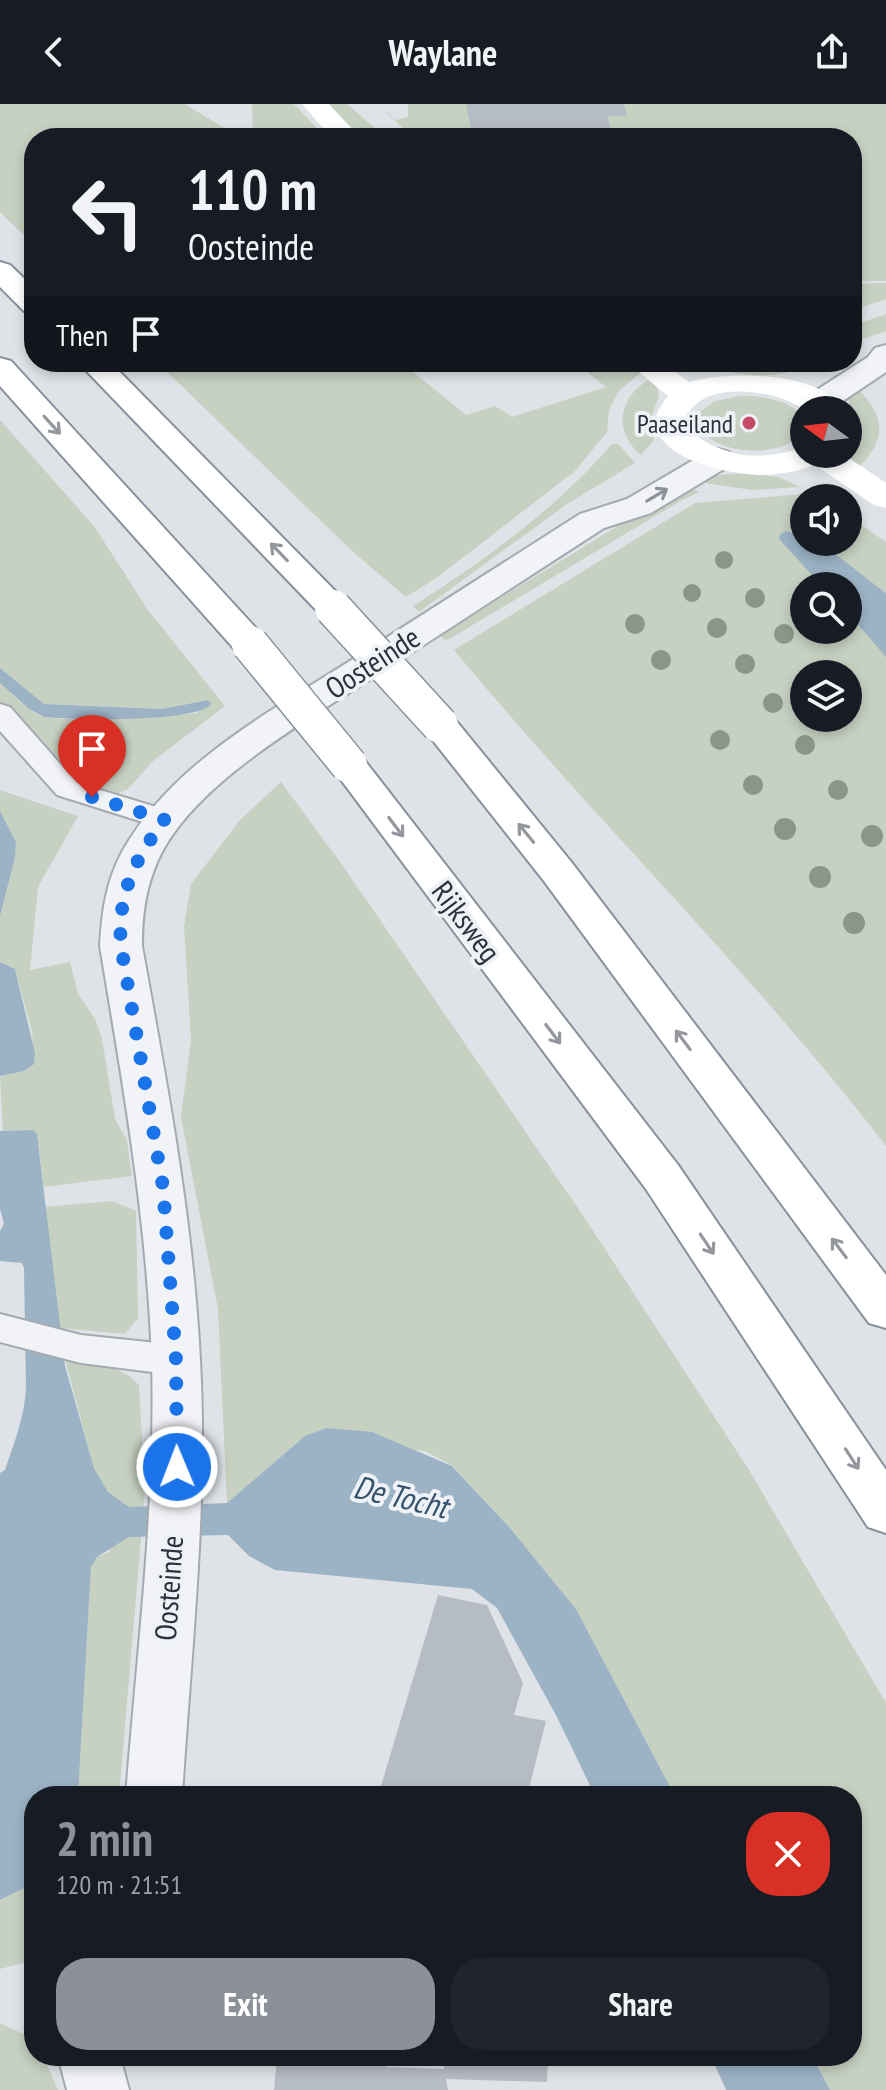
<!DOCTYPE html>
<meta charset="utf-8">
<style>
body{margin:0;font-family:"PT Sans Narrow",sans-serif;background:#20242c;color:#f1f3f6;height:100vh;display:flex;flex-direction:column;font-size:30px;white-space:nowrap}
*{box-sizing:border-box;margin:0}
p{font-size:26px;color:#9ea1a6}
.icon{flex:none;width:44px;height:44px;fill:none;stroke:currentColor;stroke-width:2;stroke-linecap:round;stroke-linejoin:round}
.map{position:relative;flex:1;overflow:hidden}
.details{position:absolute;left:24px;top:1682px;width:838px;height:280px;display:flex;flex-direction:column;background:#171b24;border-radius:32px;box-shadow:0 4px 12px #0003}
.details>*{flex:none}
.top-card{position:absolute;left:24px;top:24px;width:838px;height:244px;border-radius:32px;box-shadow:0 4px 12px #0003;background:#171b24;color:#f1f3f6;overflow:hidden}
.needle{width:52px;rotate:285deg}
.tools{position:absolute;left:790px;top:292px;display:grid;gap:16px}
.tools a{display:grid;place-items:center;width:72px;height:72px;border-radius:50%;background:#171b24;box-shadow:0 4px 12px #0003;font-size:40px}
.pin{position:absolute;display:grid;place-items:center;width:68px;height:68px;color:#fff;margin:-82px -34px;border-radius:50% 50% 50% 0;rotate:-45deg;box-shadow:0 0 8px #0007}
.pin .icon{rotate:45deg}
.me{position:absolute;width:88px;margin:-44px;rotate:359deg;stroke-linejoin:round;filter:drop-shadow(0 0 6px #0008)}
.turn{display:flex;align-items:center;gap:28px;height:168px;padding:0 32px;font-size:36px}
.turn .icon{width:104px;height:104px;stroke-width:2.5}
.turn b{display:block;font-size:56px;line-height:68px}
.then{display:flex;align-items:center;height:76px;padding:0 32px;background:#0003;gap:16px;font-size:30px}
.round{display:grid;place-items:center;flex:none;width:84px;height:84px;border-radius:32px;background:#20242c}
.overview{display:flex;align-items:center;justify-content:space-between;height:136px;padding:0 32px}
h1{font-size:48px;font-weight:700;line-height:60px;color:#8c9099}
.primary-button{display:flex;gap:16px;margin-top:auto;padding:16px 32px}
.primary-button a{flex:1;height:92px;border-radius:32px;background:#8c9099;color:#fff;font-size:32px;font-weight:700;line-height:92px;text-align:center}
.primary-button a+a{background:#20242c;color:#f1f3f6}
header{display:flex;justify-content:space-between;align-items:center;height:104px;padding:0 32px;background:#171b24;font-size:36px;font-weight:700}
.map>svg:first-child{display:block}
.green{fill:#c6d1c1;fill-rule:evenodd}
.water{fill:#9cb3c5}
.building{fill:#b6bcc4}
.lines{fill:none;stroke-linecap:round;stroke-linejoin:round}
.service-casing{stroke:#a5aab1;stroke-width:4}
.tertiary-casing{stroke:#a5aab1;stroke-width:4}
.motorway-casing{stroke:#87919d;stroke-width:4}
.service{fill:#f1f3f6;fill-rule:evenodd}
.tertiary{fill:#f1f3f6;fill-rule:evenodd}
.secondary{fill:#fff;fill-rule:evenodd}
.motorway{fill:#fff;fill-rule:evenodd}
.motorway-bridge-casing{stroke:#87919d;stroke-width:39;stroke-linecap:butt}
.motorway-bridge{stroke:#fff;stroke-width:36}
.tree{fill:#889786}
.oneway{stroke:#94989e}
.oneway2{stroke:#8d929a}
.route{stroke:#1a73e8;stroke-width:14;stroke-dasharray:0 25.2}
.poi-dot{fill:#c54b66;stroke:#eef1f5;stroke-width:3}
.labels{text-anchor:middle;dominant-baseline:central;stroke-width:8;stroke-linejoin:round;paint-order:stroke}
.far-poi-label{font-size:26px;fill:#29323d;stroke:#eef1f5;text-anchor:end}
.street-label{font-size:30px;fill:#29323d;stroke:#eef1f5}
.water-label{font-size:32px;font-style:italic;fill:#36536e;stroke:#eef1f5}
</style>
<header><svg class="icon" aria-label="back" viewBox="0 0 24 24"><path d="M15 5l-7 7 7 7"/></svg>Waylane<svg class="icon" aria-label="share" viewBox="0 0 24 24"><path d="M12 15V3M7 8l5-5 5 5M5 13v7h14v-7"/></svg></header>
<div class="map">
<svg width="886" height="1986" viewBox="0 0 886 1986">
<rect width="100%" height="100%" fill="#dfe3e7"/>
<!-- green -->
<g class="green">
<polygon points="0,0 185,0 241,34 34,34 34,141 0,108"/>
<polygon points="252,0 294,0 326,34 253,34"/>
<polygon points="327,0 347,0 386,34 363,34"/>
<polygon points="376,0 396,16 408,13 408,0 886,0 886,177 852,177 852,34 415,34"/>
<polygon points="886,179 886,195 852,207 852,180"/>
<polygon points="886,210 886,227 852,239 852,222"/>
<polygon points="157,258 401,258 466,311 495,302 512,313 606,283 574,258 628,258 641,268 619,287 609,306 607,328 575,367 435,475 406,493 352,447"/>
<path d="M705 258H786L801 264C774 276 730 273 705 258Z"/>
<path d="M648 276 657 283 659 292 652 311 654 336 641 351C613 327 618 295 648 276Z"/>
<path d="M859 286C886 314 886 336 859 363L846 350C854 331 842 307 852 288Z"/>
<path d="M740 292C763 292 790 295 804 315L802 331C777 354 717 352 698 322L700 308 715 297Z"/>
<path d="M0 316 94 422 148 506 225 602 153 657 128 685 118 689C68 687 30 633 0 598V579C12 589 25 605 39 611 58 620 171 612 197 609L207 596 162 605 44 600 0 564Z"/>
<path d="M612 340H618L635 359 567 400 419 508 413 502C484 457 557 404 612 340Z"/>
<polygon points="744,369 778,373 800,383 752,386 698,378 709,372"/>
<polygon points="683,382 700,388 682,396 446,537 440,531"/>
<path d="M815 389 822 394H804V438H848V412L886 438V1042C752 868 594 715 454 546L695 399ZM804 482H848V526H804ZM804 570H848V614H804Z"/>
<polygon points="281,678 343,762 586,1116 749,1366 886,1599 886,1986 830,1986 812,1952 852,1952 852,1692 675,1692 576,1505 510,1424 453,1362 425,1347 305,1332 227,1399 218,1205 181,1013 191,936 184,822 191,780 240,716"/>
<polygon points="0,686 78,712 38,783 30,866 70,858 78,890 95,915 102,935 115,1015 127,1037 132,1072 44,1083 37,1031 31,1026 3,1027 0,973 34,960 32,927 15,865 0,858 0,812 15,754 16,738 0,707"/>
<polygon points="112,1097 136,1107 138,1214 125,1230 60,1224 45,1103"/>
<path d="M64 1252C91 1261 119 1259 139 1281L145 1387 119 1692H78L91 1462 97 1453 110 1448 108 1388 94 1364Z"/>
<polygon points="34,1779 34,1856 0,1865 0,1796"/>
<polygon points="0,1919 32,1934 34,1952 43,1952 58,1986 0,1986"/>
</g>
<!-- water -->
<g class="water">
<path d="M786 427 804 432V438C828 438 865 475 886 489V553L848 509V482H822L779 435 780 430Z"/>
<path d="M0 564 44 600 162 605 208 596 211 600C197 619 71 616 44 613L29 605 0 579Z"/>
<polygon points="0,707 16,738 15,754 0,812"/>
<polygon points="0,858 15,865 35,949 34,960 24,967 0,972"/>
<path d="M33 1026 37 1030 65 1262 94 1364 108 1388 129 1403 227 1399 305 1332 326 1324 372 1328 452 1362 510 1424 576 1505 675 1692H595L557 1613 497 1504 472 1485 275 1466 249 1452 228 1431 129 1433 97 1453 91 1463 78 1692H34V1779L0 1796V1369L5 1366C14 1339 25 1312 26 1283L24 1164 22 1159 0 1157V1127L4 1120 0 1105V1027Z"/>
<polygon points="711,1952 812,1952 830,1986 726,1986"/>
</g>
<!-- building -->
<g class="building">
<polygon points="466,0 624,0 627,12 607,12 614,34 473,34"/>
<polygon points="438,1491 487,1501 523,1579 514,1611 546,1617 527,1692 378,1692"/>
<polygon points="445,1952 548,1952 547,1978 446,1975 448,1986 274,1986 277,1954 386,1958 386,1963 444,1965"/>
</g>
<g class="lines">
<defs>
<g id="service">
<polygon points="0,600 10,603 77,679 176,709 180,716 176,723 165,725 57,691 0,627"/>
<polygon points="0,1210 81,1231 176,1241 189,1246 195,1256 189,1266 176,1271 81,1259 0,1238"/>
</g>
<g id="tertiary">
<polygon points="886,241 886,268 831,305 809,305 804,298 809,291 868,253 875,244"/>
<path d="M718 345 729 348 734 355 729 362 651 409 604 424C531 471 458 519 385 566 315 612 202 673 162 748 146 779 142 809 142 842 167 980 193 1116 200 1256 208 1401 191 1547 182 1692H126C137 1548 156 1402 152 1257 147 1116 123 980 100 842 102 808 106 778 122 748 173 656 279 603 364 548 436 502 508 456 580 410L627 395 707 348Z"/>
<polygon points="58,1952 120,1952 129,1986 67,1986"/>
</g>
<g id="motorway">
<polygon points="0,158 10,161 34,184 34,210 24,207 0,183"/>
<polygon points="0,254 11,257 263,532 268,540 263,548 250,551 237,548 0,282"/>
<polygon points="78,258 110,258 345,497 351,504 345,511 333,515 321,511"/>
<polygon points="440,610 453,613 572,759 886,1171 886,1224 869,1219 544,777 427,629 421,621 427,613"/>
<polygon points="349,650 362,653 678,1061 886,1366 886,1429 868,1423 646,1085 330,661 336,653"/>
</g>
</defs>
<!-- service casing -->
<use href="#service" class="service-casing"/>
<!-- tertiary casing -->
<use href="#tertiary" class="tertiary-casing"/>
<!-- motorway casing -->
<use href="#motorway" class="motorway-casing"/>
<!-- service -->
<use href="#service" class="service"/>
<!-- tertiary -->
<use href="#tertiary" class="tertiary"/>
<!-- secondary -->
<g class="secondary">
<polygon points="302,0 329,0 360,34 332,34"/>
<path d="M627 258H662L689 278C730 267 817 266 845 306 834 306 818 309 808 306 801 304 793 299 786 296 760 286 713 281 693 303 668 329 726 349 744 351 765 353 784 350 804 343V350H843L886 379V404L874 401 815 361C798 367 779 371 761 371 732 371 650 355 656 313 657 306 664 298 668 292Z"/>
</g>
<!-- motorway -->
<use href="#motorway" class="motorway"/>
<defs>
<g id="motorway-bridge">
<polyline points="333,504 440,621"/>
<polyline points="250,540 349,661"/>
</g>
</defs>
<!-- motorway-bridge casing -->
<use href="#motorway-bridge" class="motorway-bridge-casing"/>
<!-- motorway-bridge -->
<use href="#motorway-bridge" class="motorway-bridge"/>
</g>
<!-- trees -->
<g class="tree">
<circle cx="724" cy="456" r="9"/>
<circle cx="692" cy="489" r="9"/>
<circle cx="755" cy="494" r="10"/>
<circle cx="635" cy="520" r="10"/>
<circle cx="717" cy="524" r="10"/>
<circle cx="784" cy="530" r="10"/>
<circle cx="661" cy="556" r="10"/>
<circle cx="745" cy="560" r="10"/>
<circle cx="773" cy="599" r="10"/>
<circle cx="720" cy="636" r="10"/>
<circle cx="805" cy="641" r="10"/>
<circle cx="753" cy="681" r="10"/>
<circle cx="838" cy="686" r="10"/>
<circle cx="785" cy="725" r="11"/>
<circle cx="872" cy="732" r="11"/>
<circle cx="820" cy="773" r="11"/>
<circle cx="854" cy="819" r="11"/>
</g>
<!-- one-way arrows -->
<defs><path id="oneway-shaft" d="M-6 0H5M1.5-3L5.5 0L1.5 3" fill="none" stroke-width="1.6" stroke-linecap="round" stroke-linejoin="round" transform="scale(2)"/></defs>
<g class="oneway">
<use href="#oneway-shaft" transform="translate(52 321) rotate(48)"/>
<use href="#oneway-shaft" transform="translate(279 448) rotate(-134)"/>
<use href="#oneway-shaft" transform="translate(396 723) rotate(53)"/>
<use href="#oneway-shaft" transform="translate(526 729) rotate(-129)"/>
<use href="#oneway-shaft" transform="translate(553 930) rotate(53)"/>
<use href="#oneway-shaft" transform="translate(683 936) rotate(-127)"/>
<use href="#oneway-shaft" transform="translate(707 1140) rotate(56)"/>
<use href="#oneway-shaft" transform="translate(839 1144) rotate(-127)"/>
<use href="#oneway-shaft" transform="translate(852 1355) rotate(57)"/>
</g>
<use class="oneway2" href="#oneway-shaft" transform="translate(657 391) rotate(-31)"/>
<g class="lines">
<!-- route -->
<path class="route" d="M92 693 165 716C134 755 117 792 121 842L163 1083 176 1256 177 1363"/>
</g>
<!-- markers -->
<circle class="poi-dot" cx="749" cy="319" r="8"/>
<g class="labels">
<!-- far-poi labels -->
<g class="far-poi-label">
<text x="733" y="319">Paaseiland</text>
</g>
<!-- street labels -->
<g class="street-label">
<text transform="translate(372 558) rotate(-33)">Oosteinde</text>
<text transform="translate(467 817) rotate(53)">Rijksweg</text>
<text transform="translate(168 1484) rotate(-86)">Oosteinde</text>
</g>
<!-- water labels -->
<g class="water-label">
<text transform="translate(401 1392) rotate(13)">De Tocht</text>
</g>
</g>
</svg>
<div class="tools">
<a><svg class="needle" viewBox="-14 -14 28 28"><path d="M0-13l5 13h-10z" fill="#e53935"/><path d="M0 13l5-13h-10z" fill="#9ea1a6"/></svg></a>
<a><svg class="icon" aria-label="sound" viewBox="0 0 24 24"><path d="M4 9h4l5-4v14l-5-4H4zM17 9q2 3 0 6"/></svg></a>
<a><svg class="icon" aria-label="search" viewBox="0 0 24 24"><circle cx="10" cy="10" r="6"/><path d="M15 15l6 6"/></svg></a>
<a><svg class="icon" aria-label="layers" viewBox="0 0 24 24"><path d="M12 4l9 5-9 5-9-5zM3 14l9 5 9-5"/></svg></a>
</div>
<div class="pin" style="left:92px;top:693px;background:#d93025"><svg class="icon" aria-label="arrive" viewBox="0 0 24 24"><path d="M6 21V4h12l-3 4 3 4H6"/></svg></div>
<svg class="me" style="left:177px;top:1363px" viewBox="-20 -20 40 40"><circle r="17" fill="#1a73e8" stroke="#fff" stroke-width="3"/><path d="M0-11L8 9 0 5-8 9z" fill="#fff"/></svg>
<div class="top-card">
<div class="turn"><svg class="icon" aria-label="left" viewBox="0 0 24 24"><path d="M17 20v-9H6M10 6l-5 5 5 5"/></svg><div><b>110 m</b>Oosteinde</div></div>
<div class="then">Then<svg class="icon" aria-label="arrive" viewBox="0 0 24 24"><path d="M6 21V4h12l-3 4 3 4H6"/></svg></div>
</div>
<section class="details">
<div class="overview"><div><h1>2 min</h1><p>120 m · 21:51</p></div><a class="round" style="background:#d93025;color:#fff"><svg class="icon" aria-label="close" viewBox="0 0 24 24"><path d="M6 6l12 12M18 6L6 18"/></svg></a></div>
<div class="primary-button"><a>Exit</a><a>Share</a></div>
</section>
</div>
